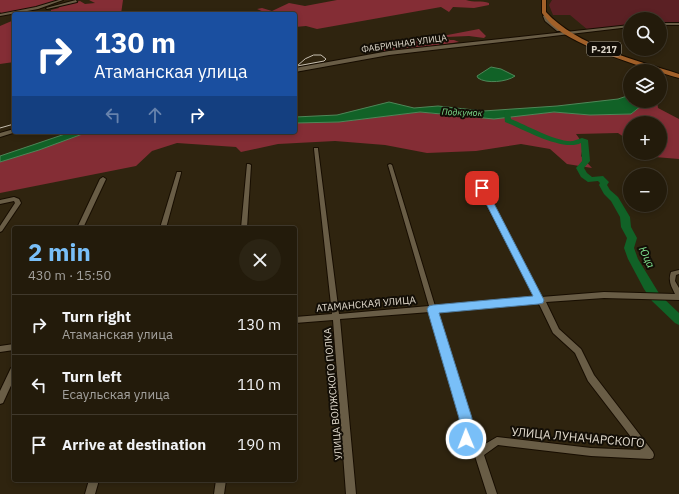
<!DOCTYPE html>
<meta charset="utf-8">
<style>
body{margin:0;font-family:"IBM Plex Sans",sans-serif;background:#2b2414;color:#f1f3f6;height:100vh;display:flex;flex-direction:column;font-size:15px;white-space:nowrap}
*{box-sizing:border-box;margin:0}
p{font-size:13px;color:#a3a19d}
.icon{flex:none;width:22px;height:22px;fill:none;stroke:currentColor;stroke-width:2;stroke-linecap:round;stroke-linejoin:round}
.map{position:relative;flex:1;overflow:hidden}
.side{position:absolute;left:12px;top:226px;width:285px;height:256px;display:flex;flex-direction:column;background:#231b0b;border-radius:4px;box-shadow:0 2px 6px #0003,0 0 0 1px #40392c}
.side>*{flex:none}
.banner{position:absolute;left:12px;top:12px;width:285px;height:122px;border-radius:4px;box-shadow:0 2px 6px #0003,0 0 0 1px #40392c;background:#1a4fa0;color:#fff;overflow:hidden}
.tools{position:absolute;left:623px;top:12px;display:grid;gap:8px}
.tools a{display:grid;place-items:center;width:44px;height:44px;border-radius:50%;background:#231b0b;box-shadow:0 2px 6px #0003,0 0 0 1px #40392c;font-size:20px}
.pin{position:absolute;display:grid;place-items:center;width:34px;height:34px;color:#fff;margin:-17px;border-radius:8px;box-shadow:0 2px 6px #0006}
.me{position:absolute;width:44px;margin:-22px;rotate:359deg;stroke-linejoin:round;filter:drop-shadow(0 0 3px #0008)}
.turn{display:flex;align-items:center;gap:14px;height:84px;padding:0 16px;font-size:18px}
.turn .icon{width:52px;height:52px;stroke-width:2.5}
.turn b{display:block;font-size:28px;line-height:34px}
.lanes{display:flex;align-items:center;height:38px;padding:0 16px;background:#0003;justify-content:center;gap:20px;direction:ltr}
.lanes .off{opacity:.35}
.round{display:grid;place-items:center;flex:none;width:42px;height:42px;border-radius:21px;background:#2b2414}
.headline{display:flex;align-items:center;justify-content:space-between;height:68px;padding:0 16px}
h1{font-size:24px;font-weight:700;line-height:30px;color:#79bff8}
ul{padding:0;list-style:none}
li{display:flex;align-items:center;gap:12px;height:60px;padding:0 16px;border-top:1px solid #40392c}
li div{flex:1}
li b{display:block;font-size:15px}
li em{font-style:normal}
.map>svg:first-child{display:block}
.green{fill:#5b2024}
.forest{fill:#842d35}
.water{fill:#116227;stroke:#4f8658}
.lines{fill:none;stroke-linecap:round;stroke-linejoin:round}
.river{fill:#116227;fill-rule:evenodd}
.street-casing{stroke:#170d00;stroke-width:2}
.secondary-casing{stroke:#170d00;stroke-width:2}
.primary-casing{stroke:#170d00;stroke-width:2}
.street{fill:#695d46;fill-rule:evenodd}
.secondary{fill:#695d46;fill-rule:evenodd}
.primary{fill:#a16029;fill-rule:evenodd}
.tram{stroke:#c8c0b2;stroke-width:1}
.route{fill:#79bff8;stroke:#4f7ca1}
.labels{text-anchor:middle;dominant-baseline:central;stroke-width:4;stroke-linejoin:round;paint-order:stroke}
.far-street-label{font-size:9px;fill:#e0d9cc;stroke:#130e06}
.shield{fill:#130e06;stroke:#a29c91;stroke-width:1}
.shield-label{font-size:9px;font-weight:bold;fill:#e0d9cc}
.far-water-label{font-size:9px;font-style:italic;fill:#7ee08d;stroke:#130e06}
.street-label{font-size:10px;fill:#e0d9cc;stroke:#130e06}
.water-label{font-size:11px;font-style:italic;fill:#7ee08d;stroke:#130e06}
.near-street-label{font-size:12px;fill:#e0d9cc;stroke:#130e06}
</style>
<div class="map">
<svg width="679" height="494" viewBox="0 0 679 494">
<rect width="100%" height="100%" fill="#2f240f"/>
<!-- green -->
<polygon class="green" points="552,0 679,0 679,23 660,24 660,19 630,19 630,26 588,30 570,15 553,15 549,5"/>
<!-- forest -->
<g class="forest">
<polygon points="0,0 61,0 37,7 2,14 0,12"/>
<polygon points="89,0 123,0 121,14 46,14 51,13 51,10 59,8 58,6 80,1 85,4 95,3"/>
<path d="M337 0H466C473 3 482 0 489 3V5L474 8 453 7 449 12 441 7 317 29 306 26 295 27V14H263L264 12 257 9 262 8 272 11 289 3 305 6Z"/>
<polygon points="14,20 14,62 0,64 0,26"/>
<polygon points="479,29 486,36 484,38 469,36 446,37 450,40 454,40 459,42 384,53 379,48"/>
<path d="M654 101H657L658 108 679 119V159L643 156 642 153H660V123H630V141L618 133 576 134C582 142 584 145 581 156L592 168 567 164 550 149 521 144 476 151 427 153 385 145 335 141 278 144 241 152 236 147 177 143 152 151 136 166 0 193V162L88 132H295V123L339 122 420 112 455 116 508 117 554 112 590 115 631 114 641 106Z"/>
</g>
<!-- water -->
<g class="water">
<path d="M491 67 501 69 515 76C507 82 486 84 478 78L477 76Z"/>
<polygon points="630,95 630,101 654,101 641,106 631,114 590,115 554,112 494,119 420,112 339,122 295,123 295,117 337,115 389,102 414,108 438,106 483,111 498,110 557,106 618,99"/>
<polygon points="71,132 88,132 39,150 0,162 0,156"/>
</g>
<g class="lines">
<!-- river -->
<path class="river" d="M507 110 510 112 511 119C526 125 558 143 573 141 576 140 579 139 582 138L588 140 590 161 584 168 587 173 592 177 603 176 609 182 607 185 610 190 618 197 630 217 631 227 637 238 634 248 638 259 660 295 679 313V325L675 323 652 301 644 289 628 259 624 248 627 238 621 227 620 217 611 201 604 194 599 185 600 183 598 181 588 182 581 177 576 168 582 161 581 143C563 152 523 129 505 122L504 112Z"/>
<defs>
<g id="street">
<polygon points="59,0 63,0 38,9 0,16 0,14 36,7"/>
<polygon points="76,0 77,2 47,9 46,8"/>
<path d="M314 148H318V149L339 314 429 306 388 165 390 164 392 165 435 306 535 298 471 174 474 172 477 174 541 297 604 292 675 294C671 286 668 281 671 272L679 270V274L676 275 675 281 679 288V300L604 298 546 302 559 329 581 349 594 375 653 452 654 455 653 458 650 459 591 456 498 445 484 455 497 494H487L475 456 463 442 462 439 461 418 430 312 340 319 356 494H346L333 320 295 323V317L332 314 314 149ZM538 303 540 306 553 333 575 353 588 381 641 450 591 448 497 437 480 447 470 437 469 418 437 311Z"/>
<polygon points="247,164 249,164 251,165 247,228 241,228"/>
<polygon points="177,172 181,172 181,173 166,228 160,228"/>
<polygon points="103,177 106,179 83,228 77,228 100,179"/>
<polygon points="14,197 19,199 21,203 2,231 0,232 0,226 15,203 14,201 0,204 0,200"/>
<polygon points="14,344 14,350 0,352 0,346"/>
<polygon points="14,367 14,379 3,403 0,404 0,391 11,368"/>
<polygon points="89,480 99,480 95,494 85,494"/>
<polygon points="216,480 226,480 224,494 214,494"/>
</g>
<g id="secondary">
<polygon points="545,15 561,29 561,31 557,31 545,21 543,16"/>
<rect x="660" y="23" width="19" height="2"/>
<polygon points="630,25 630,27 389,55 295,72 295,68 389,51"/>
<polygon points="589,42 607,47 607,48 605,49 587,44 587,43"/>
<polygon points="14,129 14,132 16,132 0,137 0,133"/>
</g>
<path id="primary" d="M542 0H546V12C577 46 636 60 679 74V78C647 69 576 47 552 25 548 21 545 17 542 13Z"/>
</defs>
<!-- street casing -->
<use href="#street" class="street-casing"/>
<!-- secondary casing -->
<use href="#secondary" class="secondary-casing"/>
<!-- primary casing -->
<use href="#primary" class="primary-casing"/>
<!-- street -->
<use href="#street" class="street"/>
<!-- secondary -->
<use href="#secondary" class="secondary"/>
<!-- primary -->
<use href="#primary" class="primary"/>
<!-- tram -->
<g class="tram">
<polygon points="314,55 321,55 326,59 324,61 297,66 305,59"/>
<polyline points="295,66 297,66"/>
<polyline points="0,128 14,124"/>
</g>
</g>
<!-- route -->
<polygon class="route" points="482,185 486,188 544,300 543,303 539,304 439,313 472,418 472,439 470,444 466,446 461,444 459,439 459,418 427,309 429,306 433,305 533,296 478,188"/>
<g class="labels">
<!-- far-street labels -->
<g class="far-street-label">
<text transform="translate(404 43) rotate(-8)">ФАБРИЧНАЯ УЛИЦА</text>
</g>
<!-- shield labels -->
<rect class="shield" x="587" y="42" width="34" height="14" rx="3"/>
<g class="shield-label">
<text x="604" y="49">Р-217</text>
</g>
<!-- far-water labels -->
<g class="far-water-label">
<text transform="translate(462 112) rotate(2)">Подкумок</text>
</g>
<!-- street labels -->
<g class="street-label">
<text transform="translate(366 304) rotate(-5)">АТАМАНСКАЯ УЛИЦА</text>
<text transform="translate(333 394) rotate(-95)">УЛИЦА ВОЛЖСКОГО ПОЛКА</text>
</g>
<!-- water labels -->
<g class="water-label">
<text transform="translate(647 257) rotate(65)">Юца</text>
</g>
<!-- near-street labels -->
<g class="near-street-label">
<text transform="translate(578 437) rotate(5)">УЛИЦА ЛУНАЧАРСКОГО</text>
</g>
</g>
</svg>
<div class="tools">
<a><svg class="icon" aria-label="search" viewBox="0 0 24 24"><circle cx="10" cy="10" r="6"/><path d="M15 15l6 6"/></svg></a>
<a><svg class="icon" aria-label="layers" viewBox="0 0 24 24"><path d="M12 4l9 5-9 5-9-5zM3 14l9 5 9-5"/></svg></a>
<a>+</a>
<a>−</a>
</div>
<div class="pin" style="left:482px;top:188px;background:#d93025"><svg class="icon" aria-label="arrive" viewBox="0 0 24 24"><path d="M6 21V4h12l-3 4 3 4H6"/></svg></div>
<svg class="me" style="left:466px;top:439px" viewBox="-20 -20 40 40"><circle r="17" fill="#79bff8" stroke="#fff" stroke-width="3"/><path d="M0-11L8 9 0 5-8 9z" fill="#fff"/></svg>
<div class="banner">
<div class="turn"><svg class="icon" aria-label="right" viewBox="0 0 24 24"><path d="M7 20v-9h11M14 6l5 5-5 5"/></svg><div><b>130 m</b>Атаманская улица</div></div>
<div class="lanes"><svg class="icon off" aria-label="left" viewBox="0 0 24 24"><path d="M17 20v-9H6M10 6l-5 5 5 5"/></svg><svg class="icon off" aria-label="ahead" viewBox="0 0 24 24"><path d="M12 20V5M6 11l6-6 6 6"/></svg><svg class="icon" aria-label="right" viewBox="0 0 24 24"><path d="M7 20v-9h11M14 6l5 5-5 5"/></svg></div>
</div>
<section class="side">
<div class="headline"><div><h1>2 min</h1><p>430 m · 15:50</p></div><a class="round"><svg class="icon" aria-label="close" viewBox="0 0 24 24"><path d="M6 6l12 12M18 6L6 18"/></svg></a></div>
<ul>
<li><svg class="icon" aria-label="right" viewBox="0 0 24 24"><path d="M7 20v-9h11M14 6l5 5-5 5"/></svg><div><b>Turn right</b><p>Атаманская улица</p></div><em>130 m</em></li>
<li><svg class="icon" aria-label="left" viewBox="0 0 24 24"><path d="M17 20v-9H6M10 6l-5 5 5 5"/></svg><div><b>Turn left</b><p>Есаульская улица</p></div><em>110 m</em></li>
<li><svg class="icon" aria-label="arrive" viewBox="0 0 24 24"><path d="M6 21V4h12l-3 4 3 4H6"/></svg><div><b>Arrive at destination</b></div><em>190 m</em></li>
</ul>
</section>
</div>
